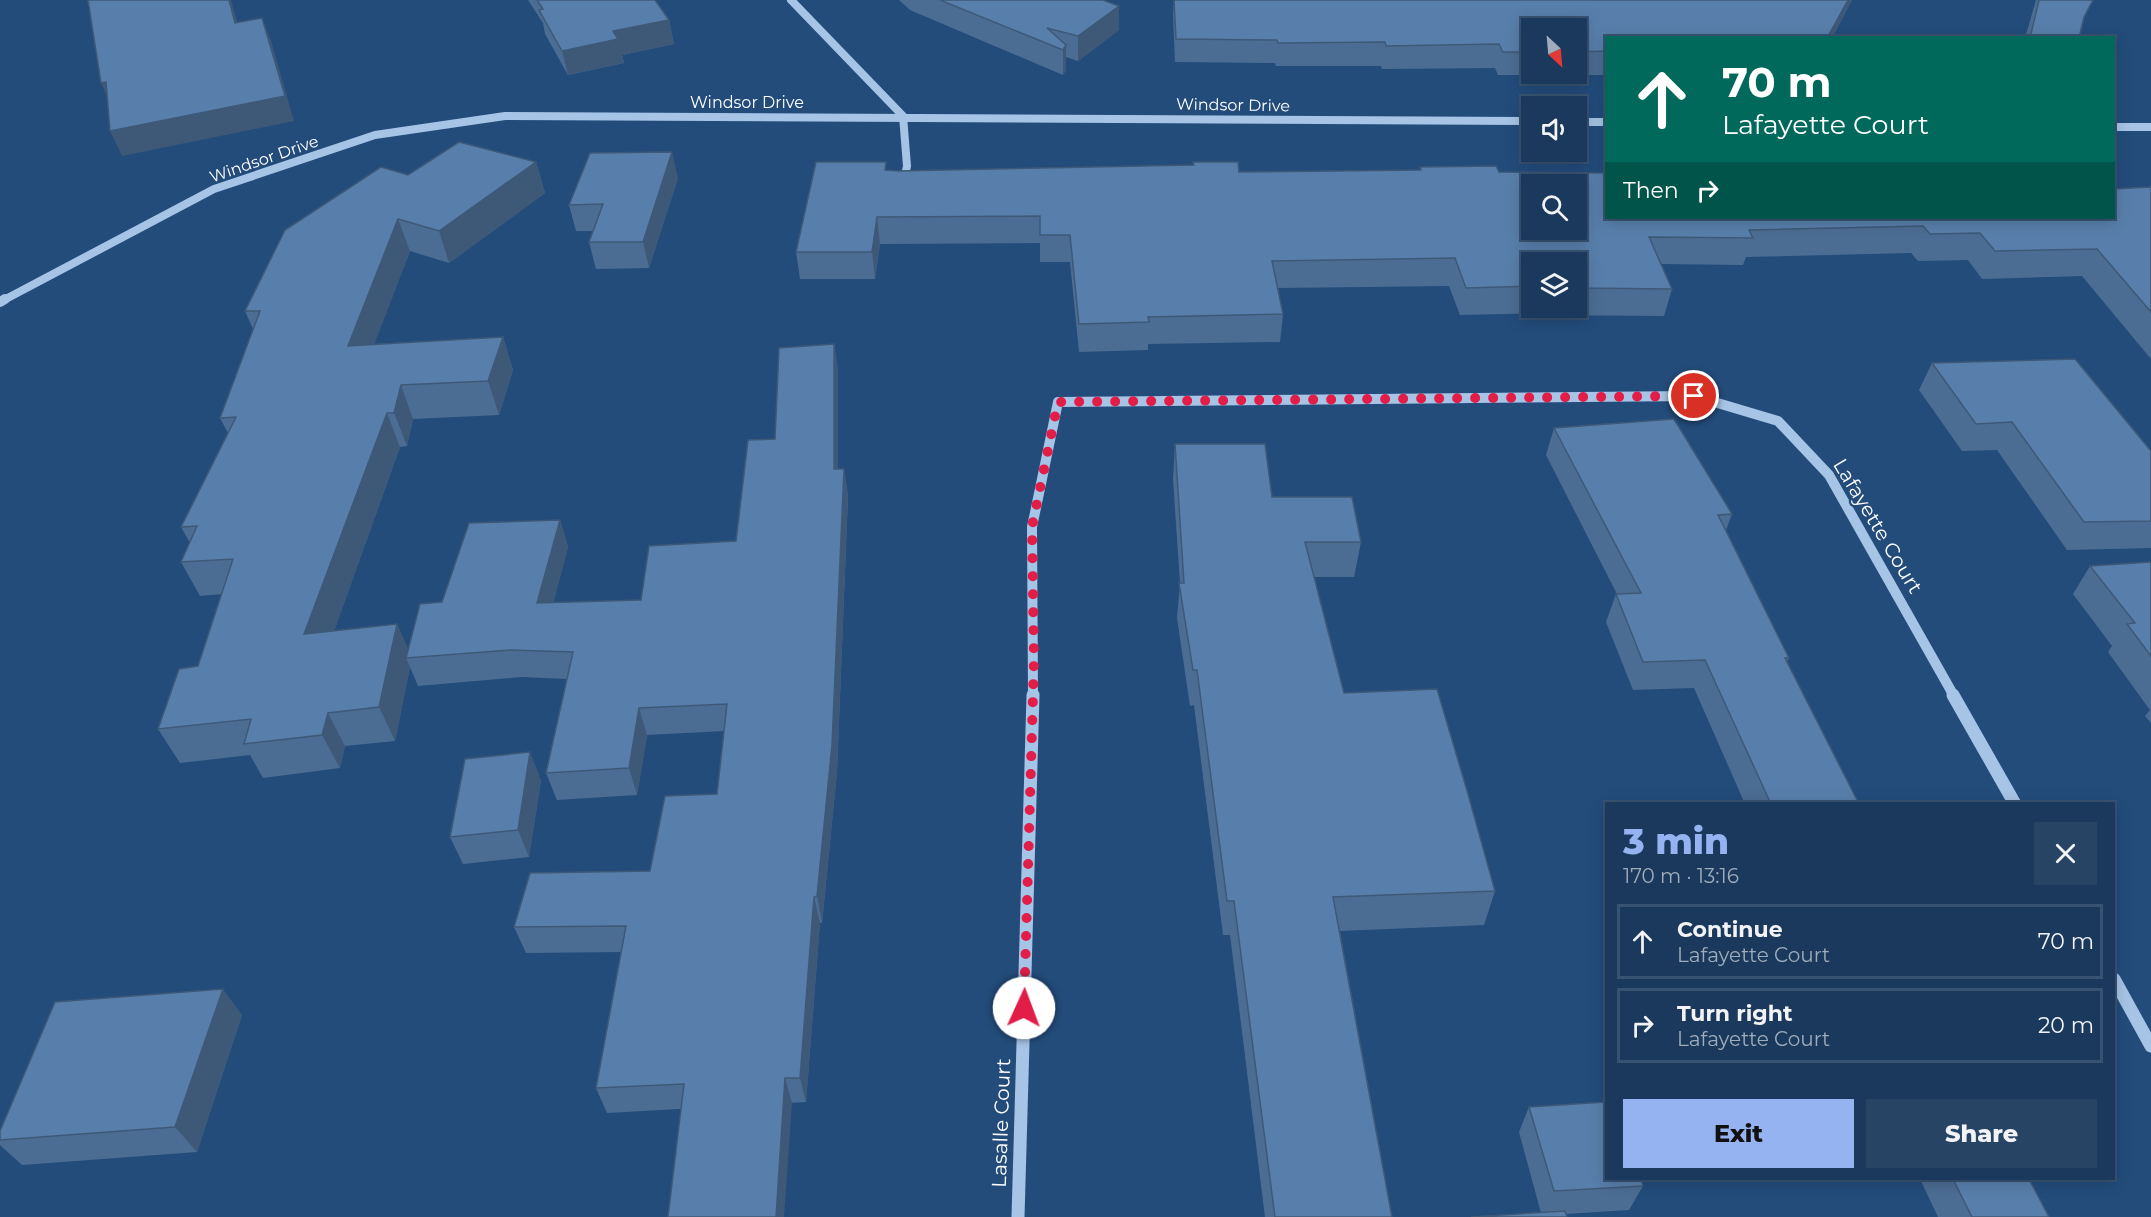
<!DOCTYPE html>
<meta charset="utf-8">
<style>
body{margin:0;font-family:Montserrat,sans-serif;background:#274465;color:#f1f3f6;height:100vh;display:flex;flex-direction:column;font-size:22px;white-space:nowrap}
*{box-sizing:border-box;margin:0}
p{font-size:20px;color:#9facbb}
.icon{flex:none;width:33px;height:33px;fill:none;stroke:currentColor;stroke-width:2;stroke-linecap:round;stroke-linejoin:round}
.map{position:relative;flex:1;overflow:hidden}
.drawer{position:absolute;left:1605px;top:802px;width:510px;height:378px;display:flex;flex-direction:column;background:#1a395c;border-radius:0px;box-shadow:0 3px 15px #0003,0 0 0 2px #385372}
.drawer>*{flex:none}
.banner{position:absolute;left:1605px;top:36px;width:510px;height:183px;border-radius:0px;box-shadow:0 3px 15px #0003,0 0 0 2px #385372;background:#00695c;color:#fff;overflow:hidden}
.needle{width:39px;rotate:154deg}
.tools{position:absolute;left:1521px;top:18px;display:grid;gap:12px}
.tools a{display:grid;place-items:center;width:66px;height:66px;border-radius:0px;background:#1a395c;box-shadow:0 3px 15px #0003,0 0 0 2px #385372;font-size:30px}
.pin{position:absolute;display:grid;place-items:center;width:51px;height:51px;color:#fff;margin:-26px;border:3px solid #fff;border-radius:50%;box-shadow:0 2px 6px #0007}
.me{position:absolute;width:66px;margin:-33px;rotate:2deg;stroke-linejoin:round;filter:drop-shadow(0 0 4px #0008)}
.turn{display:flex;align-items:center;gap:21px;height:126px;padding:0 18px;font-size:27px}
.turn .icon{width:78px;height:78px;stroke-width:2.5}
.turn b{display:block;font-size:42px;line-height:51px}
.then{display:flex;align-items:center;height:57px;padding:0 18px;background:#0003;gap:12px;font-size:22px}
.round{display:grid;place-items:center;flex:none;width:63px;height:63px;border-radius:0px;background:#274465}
.summary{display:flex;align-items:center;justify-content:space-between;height:102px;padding:0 18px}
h1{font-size:36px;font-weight:800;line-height:45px;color:#95b2f1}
.button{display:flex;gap:12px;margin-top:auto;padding:12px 18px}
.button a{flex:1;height:69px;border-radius:0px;background:#95b2f1;color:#111;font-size:24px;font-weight:800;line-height:69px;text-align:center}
.button a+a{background:#274465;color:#f1f3f6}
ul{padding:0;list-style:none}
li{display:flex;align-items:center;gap:18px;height:75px;margin:0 12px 9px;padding:0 6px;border:3px solid #385372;border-radius:0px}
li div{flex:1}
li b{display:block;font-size:22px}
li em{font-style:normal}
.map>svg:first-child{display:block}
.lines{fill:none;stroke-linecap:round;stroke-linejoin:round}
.minor-far2{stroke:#a6c4e5;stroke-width:8}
.minor-far1{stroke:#a6c4e5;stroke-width:10}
.minor{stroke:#a6c4e5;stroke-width:13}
.wall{fill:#4c6d93;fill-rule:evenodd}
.shaded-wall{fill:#3e5978}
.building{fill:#587fab;stroke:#3e5978;stroke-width:1.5;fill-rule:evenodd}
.route{stroke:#e11d48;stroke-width:10;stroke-dasharray:0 18}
.labels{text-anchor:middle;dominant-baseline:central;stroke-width:4.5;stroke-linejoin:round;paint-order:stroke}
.far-street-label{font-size:16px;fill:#fff;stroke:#234c7b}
.street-label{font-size:20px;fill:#fff;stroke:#234c7b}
</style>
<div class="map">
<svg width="2151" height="1217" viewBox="0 0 2151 1217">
<rect width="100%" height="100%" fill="#234c7b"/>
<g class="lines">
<!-- minor-far2 -->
<g class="minor-far2">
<polyline points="791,0 903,116 907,166 903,185"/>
<polyline points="1576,122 1606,122"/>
<polyline points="2114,127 2151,127"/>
<polyline points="2,301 214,189 375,135 505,116 1532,121"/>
</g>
<!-- minor-far1 -->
<g class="minor-far1">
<polyline points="0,302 5,299"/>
<polyline points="1033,696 1032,527 1058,402 1694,396 1778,421 1829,475 1954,696"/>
</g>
<!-- minor -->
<g class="minor">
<polyline points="1953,695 2015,804"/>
<polyline points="2114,979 2151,1046"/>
<polyline points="1018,1217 1033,695"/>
</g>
</g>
<!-- wall -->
<g class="wall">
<polygon points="528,0 655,0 669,20 674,44 622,55 624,63 568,75 545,34 543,23"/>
<polygon points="899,0 1103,0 1119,6 1119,30 1078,61 1066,57 1066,70 1063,75 910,10"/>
<path d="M1174 0H1852L1832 38H1606V75H1498L1495 68 1382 69 1381 66H1276L1275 63 1175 62 1173 15ZM1532 28H1576V74H1532Z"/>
<polygon points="2036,0 2093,0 2083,20 2079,38 2025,38"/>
<polygon points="536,162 545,193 449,263 410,251 374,344 503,337 513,370 499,415 413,419 407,446 400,447 334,631 397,624 408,650 442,602 560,520 568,547 553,603 641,600 736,541 775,439 834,344 838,371 838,469 844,469 848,496 837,772 822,923 820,923 806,1102 607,1113 596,1088 621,952 526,953 514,927 650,871 717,794 724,731 647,735 637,795 557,800 546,773 567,679 522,677 418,686 410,667 395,741 345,746 340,768 263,778 250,755 180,763 158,729 198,666 222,594 200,596 181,562 190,543 181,527 228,433 220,418 253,329 245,311 408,175"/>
<path d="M1193 162 1239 172 1420 170V167L1499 172 1606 218 2151 187V359L2082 276 1982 279 1968 260 1918 261 1911 253 1746 257 1743 265 1661 264 1672 289 1664 316 1544 315V313L1460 315 1449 286 1278 288 1283 314 1280 342 1148 344V350L1079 352 1070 262H1040V243L880 244 875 279H800L796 252 887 170 898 171 1193 165ZM1532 262H1576V308H1532Z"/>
<polygon points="678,178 649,268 596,269 589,242 593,231 576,231 569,205"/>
<polygon points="1932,363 2151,451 2151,548 2067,550 1997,450 1962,451 1919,390"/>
<polygon points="1554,428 1732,514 1726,530 1789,658 1787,661 1858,802 1857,804 1745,804 1694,688 1633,690 1606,622 1616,594 1617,594 1546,455"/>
<polygon points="1175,444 1272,497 1361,542 1354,577 1314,577 1344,693 1495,891 1484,925 1340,931 1392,1217 1265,1217 1230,935 1223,935 1194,705 1190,706 1177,618 1180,583 1173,479"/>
<polygon points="2151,562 2151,723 2145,716 2150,710 2108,652 2112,646 2073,594 2090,566"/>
<polygon points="541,780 529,857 463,864 450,837"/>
<polygon points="242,1015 197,1152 22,1165 0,1145 0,1131"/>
<polygon points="1529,1107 1643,1186 1629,1210 1566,1214 1541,1213 1519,1132"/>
<polygon points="1920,1179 2029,1179 2049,1217 1938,1217"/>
</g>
<!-- shaded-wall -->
<g class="shaded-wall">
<polygon points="229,0 231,0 244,47 235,23"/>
<polygon points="1848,0 1852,0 1832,38 1827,38"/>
<polygon points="1119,6 1119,30 1078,61 1078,36"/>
<polygon points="262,18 271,41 294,121 122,156 110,131"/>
<polygon points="669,20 674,44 622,55 624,63 568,75 562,51 613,31"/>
<polygon points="1066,45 1066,70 1063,75 1063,50"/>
<polygon points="106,82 112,107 101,83"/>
<polygon points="672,152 678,178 649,268 643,242"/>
<polygon points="536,162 545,193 449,263 439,231"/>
<polygon points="877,217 880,244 875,279 872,252"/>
<polygon points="398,219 410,251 361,379 348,346"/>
<polygon points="503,337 513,370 499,415 488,381"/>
<polygon points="834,344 838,371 838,497 834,469"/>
<polygon points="401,385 413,419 407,446 394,413"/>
<polygon points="387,413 400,447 321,668 304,634"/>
<polygon points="844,469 848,496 837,772 822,923 817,896"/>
<polygon points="560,520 568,547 546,631 537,603"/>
<polygon points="397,624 412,658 406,658 410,667 395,741 379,707"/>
<polygon points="639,708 647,735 637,795 629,768"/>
<polygon points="328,713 345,746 340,768 322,735"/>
<polygon points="530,752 541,780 529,857 518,830"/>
<polygon points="814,897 820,923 806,1102 800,1078"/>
<polygon points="223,989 242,1015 197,1152 175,1127"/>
<polygon points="785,1078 792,1103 784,1217 776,1217"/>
</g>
<!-- building -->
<g class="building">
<polygon points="88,0 229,0 235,23 262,18 285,96 110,131 106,82 101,83"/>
<polygon points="537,0 655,0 669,20 613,31 618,39 562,51 539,10 543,9"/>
<polygon points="940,0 1103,0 1119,6 1078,36 1047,28 1066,45 1063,50"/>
<polygon points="1174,0 1848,0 1827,38 1606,38 1606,51 1576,52 1576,28 1532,28 1532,52 1503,52 1499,44 1386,46 1385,42 1278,43 1277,40 1176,39"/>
<polygon points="2039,0 2093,0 2084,17 2079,38 2030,38"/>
<polygon points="459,142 536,162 439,231 398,219 348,346 503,337 488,381 401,385 394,413 387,413 304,634 397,624 379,707 328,713 322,735 244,744 251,719 158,729 179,669 198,666 233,559 181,562 197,526 181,527 236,417 220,418 260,311 245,311 285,230 381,167 408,175"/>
<polygon points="672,152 643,242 589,242 603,204 569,205 590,153"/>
<path d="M816 162H886L885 170 898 171 1194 165 1193 162H1238L1239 172 1421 170 1420 167 1496 166 1499 172 1606 173V218H2114V189L2151 187V312L2097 249 1995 251 1980 233 1930 234 1923 226 1749 230 1753 238 1649 237 1672 289 1576 288V262H1532V286L1466 288 1455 258 1272 261 1283 314 1148 317 1149 322 1079 324 1070 235H1040V216L877 217 872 252H796ZM1532 184H1576V230H1532Z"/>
<polygon points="834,344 834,469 844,469 832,745 817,896 814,897 800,1078 785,1078 776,1217 668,1217 684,1084 596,1088 626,926 514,927 530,873 650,871 665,796 717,794 727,704 639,708 629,768 546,773 573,652 511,650 406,658 420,604 442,602 469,523 560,520 537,603 641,600 649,546 736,541 748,440 775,439 779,348"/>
<polygon points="2075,359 2151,451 2151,521 2084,522 2012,422 1976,424 1932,363"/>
<polygon points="1674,419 1732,514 1718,515 1789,658 1785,658 1858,802 1855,802 1856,804 1771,804 1705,660 1643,662 1616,594 1641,593 1554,428"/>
<polygon points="1175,444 1265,444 1272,497 1352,497 1361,542 1305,542 1344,693 1437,689 1468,794 1495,891 1333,897 1392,1217 1275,1217 1234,901 1227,901 1197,670 1193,670 1179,583 1184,583"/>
<polygon points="2151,562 2151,656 2127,624 2135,623 2090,566"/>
<polygon points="530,752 518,830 450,837 465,759"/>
<polygon points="223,989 175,1127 0,1140 0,1131 55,1002"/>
<polygon points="1606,1102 1606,1179 1641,1179 1643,1186 1554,1191 1529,1107"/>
<polygon points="1953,1179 2029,1179 2049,1217 1972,1217"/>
<polygon points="1565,1211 1567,1217 1471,1217"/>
</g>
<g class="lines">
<!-- route -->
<polyline class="route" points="1024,1008 1034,660 1032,527 1058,402 1694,396"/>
</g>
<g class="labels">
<!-- far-street labels -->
<g class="far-street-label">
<text x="747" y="102">Windsor Drive</text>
<text transform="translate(1233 105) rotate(1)">Windsor Drive</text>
<text transform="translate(264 159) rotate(-19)">Windsor Drive</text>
</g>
<!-- street labels -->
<g class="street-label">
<text transform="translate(1878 526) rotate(59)">Lafayette Court</text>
<text transform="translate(1001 1123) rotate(-88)">Lasalle Court</text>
</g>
</g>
</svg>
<div class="tools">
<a><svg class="needle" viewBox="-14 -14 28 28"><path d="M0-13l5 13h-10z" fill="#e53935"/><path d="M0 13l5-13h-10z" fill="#9facbb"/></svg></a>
<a><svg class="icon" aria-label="sound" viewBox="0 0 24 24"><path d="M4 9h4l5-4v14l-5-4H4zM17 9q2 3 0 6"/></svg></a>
<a><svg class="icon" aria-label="search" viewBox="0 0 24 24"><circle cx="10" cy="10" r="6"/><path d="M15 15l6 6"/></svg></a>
<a><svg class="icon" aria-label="layers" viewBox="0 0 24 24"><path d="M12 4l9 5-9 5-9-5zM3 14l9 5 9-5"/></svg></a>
</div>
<div class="pin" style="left:1694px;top:396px;background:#d93025"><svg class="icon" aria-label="arrive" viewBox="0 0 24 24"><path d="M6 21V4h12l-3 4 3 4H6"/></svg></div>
<svg class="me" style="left:1024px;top:1008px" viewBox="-20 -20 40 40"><circle r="19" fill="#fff"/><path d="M0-13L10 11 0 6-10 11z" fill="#e11d48"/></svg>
<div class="banner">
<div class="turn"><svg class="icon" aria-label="ahead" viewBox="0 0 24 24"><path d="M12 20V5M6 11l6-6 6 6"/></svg><div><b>70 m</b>Lafayette Court</div></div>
<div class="then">Then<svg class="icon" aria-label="right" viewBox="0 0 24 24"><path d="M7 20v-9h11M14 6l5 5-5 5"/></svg></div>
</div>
<section class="drawer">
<div class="summary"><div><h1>3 min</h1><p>170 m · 13:16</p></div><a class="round"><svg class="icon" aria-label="close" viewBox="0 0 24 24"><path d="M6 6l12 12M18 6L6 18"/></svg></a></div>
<ul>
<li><svg class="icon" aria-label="ahead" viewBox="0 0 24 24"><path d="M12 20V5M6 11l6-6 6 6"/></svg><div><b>Continue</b><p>Lafayette Court</p></div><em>70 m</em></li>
<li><svg class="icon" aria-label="right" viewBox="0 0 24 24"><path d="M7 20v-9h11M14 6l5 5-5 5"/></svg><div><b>Turn right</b><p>Lafayette Court</p></div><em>20 m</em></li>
</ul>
<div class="button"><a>Exit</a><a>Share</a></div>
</section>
</div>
